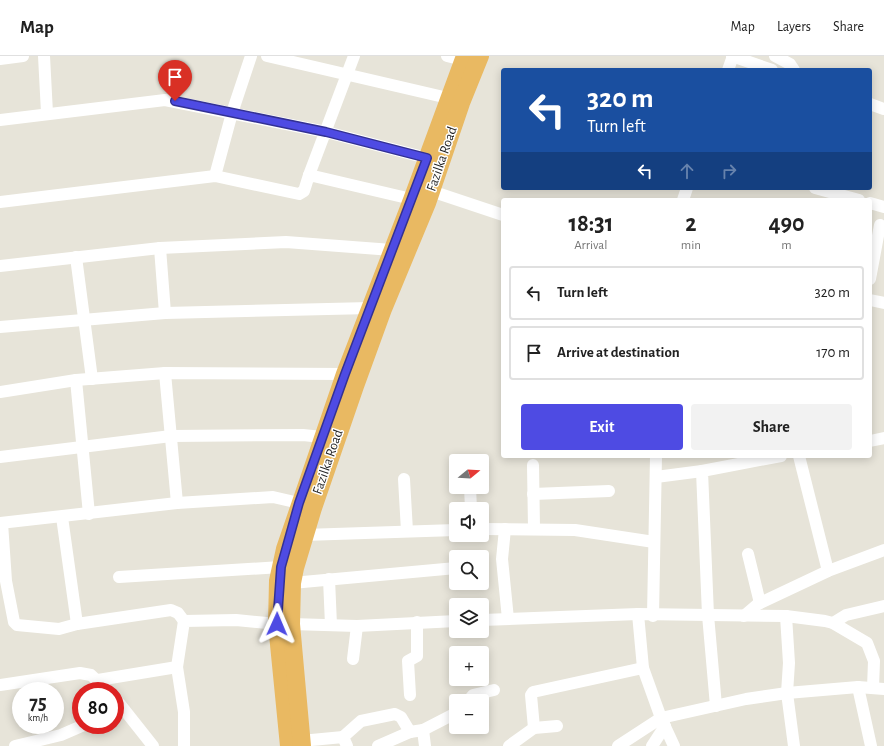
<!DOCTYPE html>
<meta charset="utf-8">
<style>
body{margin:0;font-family:"Alegreya Sans",sans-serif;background:#f2f2f2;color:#222;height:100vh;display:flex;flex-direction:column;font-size:15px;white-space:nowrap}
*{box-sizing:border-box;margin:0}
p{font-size:13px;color:#767676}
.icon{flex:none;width:22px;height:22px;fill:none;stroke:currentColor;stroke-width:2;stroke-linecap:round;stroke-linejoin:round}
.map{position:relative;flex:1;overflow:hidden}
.panel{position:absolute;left:501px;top:142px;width:371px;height:260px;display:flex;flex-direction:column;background:#fff;border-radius:4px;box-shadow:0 2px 10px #0003}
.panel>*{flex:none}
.guide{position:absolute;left:501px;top:12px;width:371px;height:122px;border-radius:4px;box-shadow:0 2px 10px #0003;background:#1a4fa0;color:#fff;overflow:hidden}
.needle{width:26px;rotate:72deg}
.fabs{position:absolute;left:449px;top:398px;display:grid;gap:8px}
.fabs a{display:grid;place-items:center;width:40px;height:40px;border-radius:4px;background:#fff;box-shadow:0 2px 10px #0003;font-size:20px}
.speed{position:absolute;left:12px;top:626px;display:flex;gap:8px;font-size:20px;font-weight:700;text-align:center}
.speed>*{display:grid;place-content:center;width:52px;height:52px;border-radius:50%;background:#fff;box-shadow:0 2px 10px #0003;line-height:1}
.speed small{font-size:10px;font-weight:400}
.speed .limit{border:6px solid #d22;background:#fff;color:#111}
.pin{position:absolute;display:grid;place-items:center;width:34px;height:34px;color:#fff;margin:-41px -17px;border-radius:50% 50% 50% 0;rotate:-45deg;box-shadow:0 0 4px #0007}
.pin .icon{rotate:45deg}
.me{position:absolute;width:44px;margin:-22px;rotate:1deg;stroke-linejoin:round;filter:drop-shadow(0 0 3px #0008)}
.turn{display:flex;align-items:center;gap:14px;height:84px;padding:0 20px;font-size:18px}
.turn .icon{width:52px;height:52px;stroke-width:2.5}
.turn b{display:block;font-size:28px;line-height:34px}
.lanes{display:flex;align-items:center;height:38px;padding:0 20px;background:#0003;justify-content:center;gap:20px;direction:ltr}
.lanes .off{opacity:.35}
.eta{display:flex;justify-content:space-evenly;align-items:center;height:68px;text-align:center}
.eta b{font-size:24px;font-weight:600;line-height:28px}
.action{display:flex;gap:8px;margin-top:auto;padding:8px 20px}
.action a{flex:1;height:46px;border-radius:4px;background:#4e4be3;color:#fff;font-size:16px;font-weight:600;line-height:46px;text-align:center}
.action a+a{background:#f2f2f2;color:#222}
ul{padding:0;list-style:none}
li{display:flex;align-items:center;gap:12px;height:54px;margin:0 8px 6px;padding:0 12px;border:2px solid #e0e0e0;border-radius:4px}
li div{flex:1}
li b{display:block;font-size:15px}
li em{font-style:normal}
header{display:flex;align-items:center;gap:24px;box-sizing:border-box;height:56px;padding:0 20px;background:#fff;border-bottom:1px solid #e0e0e0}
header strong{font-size:19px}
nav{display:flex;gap:22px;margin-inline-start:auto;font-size:14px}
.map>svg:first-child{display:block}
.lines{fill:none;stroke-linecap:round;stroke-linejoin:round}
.minor{stroke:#fff;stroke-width:12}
.highway{stroke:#e9b962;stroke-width:18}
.route-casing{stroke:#333194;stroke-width:10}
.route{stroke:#4e4be3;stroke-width:7}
.labels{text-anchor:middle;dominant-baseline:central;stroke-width:3;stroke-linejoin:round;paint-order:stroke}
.street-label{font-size:14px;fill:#262626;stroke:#fff}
</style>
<header>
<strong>Map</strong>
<nav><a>Map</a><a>Layers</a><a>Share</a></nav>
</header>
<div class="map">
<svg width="884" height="690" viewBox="0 0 884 690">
<rect width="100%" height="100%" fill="#e7e4d9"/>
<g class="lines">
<!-- minor -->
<g class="minor">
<polyline points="44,0 47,57"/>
<polyline points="267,0 448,42"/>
<polyline points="447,0 463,4"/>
<polyline points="732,0 772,14"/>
<polyline points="775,0 790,8 794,14"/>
<polyline points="0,3 23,0"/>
<polyline points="728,14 733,0"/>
<polyline points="870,48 884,53"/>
<polyline points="0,64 165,44 326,76 427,102"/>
<polyline points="309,119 354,0"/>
<polyline points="215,120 232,57 251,0"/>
<polyline points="815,132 859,144"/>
<polyline points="425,133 503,159"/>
<polyline points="683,144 687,132"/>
<polyline points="0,146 215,120 299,138 304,135 309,119 420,145"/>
<polyline points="870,147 884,151"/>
<polyline points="160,192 165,257"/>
<polyline points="76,201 92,323"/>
<polyline points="0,210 160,192 286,186 392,194"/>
<polyline points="870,223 880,169"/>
<polyline points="870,244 884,247"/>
<polyline points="0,271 165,257 370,252"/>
<polyline points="165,317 177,447"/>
<polyline points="76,324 89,458"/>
<polyline points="0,336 76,324 165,317 345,318"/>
<polyline points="870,385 884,382"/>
<polyline points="799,400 828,515"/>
<polyline points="0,401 171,380 303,379 322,381"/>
<polyline points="533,409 534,472"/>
<polyline points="656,421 702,415"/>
<polyline points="404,423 407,475"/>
<polyline points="470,431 471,453"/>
<polyline points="533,438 609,435"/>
<polyline points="62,461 77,568 171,554 178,557 184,565"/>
<polyline points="0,467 177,447 273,441 299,447"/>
<polyline points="2,467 6,525 14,566 17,569 59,573 77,568"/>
<polyline points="482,473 575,474 654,486"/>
<polyline points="505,473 502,503 508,563"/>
<polyline points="304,479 456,474"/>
<polyline points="748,498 760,547"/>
<polyline points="119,521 281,511"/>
<polyline points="329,523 331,569"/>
<polyline points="292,527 456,512"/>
<polyline points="638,558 643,612 661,662 674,690"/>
<polyline points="653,560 656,400"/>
<polyline points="744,560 758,548 828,515 884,494"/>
<polyline points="786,560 789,607 787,637 794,690"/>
<polyline points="482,564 638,558 786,560 825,565 833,567 867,587 874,605 873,632"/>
<polyline points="833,567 846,559 884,550"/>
<polyline points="291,568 357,570 456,565"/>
<polyline points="353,603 357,570"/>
<polyline points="177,611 184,656 184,690"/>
<polyline points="98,624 177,611 184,565 236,564 277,568"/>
<polyline points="0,629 80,617 91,619 108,635"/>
<polyline points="858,631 871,690"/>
<polyline points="410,639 408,605 417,600 417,566"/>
<polyline points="115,642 153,690"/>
<polyline points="468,645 473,639 494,634"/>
<polyline points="716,650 708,559 702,415 781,400"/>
<polyline points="534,672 531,639 533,636 643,612"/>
<polyline points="423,674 425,690"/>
<polyline points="343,681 361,665 395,658 401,661 410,676"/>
<polyline points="301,685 343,681 347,690"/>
<polyline points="15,690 61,679 84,669"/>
<polyline points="378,690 410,676 423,674 456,657"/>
<polyline points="509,690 534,672 557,670"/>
<polyline points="618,690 661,662 746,643 787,637 858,631 884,633"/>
<polyline points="652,690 665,670"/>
</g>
<!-- highway -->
<g class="highway">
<polyline points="289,690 277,568 278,525 285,493 345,318 412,144 465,0"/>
<polyline points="302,690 291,568 292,527 295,512 313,452 355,330 383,253 427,147 461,47 480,0"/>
</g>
</g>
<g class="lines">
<defs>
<polyline id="route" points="175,45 326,76 427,102 345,318 299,447 281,511 277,568"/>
</defs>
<!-- route casing -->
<use href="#route" class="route-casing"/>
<!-- route -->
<use href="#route" class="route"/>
</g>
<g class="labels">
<!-- street labels -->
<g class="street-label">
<text transform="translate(442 103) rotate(-71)">Fazilka Road</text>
<text transform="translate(328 406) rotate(-71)">Fazilka Road</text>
</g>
</g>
</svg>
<div class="fabs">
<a><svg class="needle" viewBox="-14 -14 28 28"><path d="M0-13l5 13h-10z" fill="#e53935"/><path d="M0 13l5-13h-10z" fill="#767676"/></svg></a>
<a><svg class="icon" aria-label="sound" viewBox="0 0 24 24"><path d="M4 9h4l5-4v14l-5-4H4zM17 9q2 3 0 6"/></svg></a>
<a><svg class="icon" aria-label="search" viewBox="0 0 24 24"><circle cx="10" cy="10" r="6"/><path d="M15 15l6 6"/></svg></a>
<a><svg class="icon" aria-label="layers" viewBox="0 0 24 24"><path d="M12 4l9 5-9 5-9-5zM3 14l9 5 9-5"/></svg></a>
<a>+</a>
<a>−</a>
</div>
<div class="speed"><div>75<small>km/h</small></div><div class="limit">80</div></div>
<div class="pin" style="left:175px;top:45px;background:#d93025"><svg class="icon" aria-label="arrive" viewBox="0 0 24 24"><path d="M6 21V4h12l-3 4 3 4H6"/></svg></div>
<svg class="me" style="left:277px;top:568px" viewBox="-20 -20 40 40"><path d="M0-17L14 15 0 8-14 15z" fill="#4e4be3" stroke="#fff" stroke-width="4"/></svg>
<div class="guide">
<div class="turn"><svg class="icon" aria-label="left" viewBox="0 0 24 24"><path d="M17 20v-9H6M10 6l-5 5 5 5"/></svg><div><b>320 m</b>Turn left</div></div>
<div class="lanes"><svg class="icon" aria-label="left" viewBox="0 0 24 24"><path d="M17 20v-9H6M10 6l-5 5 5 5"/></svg><svg class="icon off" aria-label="ahead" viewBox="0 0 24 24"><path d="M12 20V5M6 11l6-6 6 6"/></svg><svg class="icon off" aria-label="right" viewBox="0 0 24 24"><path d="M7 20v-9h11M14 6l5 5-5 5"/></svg></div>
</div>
<section class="panel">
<div class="eta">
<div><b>18:31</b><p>Arrival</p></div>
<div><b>2</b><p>min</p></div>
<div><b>490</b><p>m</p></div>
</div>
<ul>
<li><svg class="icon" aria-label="left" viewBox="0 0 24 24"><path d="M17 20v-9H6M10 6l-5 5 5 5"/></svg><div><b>Turn left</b></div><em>320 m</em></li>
<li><svg class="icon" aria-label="arrive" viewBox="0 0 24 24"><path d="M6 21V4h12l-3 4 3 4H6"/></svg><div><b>Arrive at destination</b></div><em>170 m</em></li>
</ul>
<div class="action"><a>Exit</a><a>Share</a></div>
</section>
</div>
